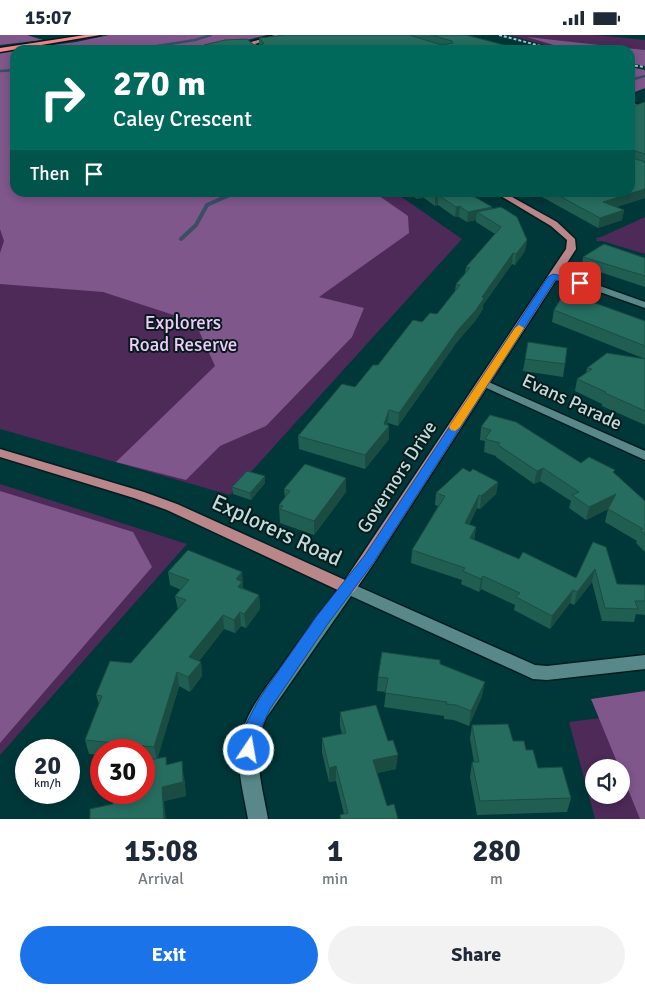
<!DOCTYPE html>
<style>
body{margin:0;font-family:Signika,sans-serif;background:#f2f2f3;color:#1f2937;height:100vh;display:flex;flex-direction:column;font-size:19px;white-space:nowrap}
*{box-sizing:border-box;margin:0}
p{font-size:16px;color:#747a83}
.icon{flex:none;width:28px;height:28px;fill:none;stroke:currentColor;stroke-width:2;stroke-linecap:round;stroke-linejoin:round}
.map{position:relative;height:784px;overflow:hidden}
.drawer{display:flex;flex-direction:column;background:#fff;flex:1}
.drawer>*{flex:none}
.hud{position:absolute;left:10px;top:10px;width:625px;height:152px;border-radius:15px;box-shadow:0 2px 8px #0003;background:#00695c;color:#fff;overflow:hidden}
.controls{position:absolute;left:585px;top:724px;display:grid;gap:10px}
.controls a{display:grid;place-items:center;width:45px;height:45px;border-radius:50%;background:#fff;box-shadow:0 2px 8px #0003;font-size:25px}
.speed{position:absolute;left:15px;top:704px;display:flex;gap:10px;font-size:25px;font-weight:700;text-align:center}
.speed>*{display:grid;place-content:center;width:65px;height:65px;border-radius:50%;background:#fff;box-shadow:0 2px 8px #0003;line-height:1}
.speed small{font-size:12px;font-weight:400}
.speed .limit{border:8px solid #d22;background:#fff;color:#111}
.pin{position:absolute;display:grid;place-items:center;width:42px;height:42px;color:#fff;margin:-21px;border-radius:10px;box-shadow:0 2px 8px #0006}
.me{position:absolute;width:55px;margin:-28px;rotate:12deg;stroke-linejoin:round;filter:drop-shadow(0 0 4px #0008)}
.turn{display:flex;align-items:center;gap:18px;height:105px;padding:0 20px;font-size:22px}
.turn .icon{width:65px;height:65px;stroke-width:2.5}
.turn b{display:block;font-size:35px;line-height:42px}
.then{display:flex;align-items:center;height:48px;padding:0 20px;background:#0003;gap:10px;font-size:19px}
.eta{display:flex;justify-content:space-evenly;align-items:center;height:85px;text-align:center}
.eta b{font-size:30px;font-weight:700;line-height:35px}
.cta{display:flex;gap:10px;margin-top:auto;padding:10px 20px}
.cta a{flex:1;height:58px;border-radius:30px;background:#1a73e8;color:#fff;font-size:20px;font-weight:700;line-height:58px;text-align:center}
.cta a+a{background:#f2f2f3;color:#1f2937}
.status{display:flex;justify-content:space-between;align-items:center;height:35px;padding:0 25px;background:#fff;direction:ltr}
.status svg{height:14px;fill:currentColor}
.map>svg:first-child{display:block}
.green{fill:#4d2a58;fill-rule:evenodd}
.forest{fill:#7f578b}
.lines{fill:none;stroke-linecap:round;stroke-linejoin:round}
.stream-far1{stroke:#3a4e66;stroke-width:2.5}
.stream{stroke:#3a4e66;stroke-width:4}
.minor-casing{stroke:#031c1d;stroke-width:3}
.major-casing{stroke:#031c1d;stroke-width:3}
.highway-casing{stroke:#031c1d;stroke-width:3}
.minor{fill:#588889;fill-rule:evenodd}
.major{fill:#b9868a;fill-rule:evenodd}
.highway{fill:#fa858a;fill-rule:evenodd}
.rail{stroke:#a9c5c6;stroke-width:2;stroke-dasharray:3 2;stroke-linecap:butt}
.wall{fill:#215e52}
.shaded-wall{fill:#1b4c42}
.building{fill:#266d5f;stroke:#1b4c42}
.route{fill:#1a73e8;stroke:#114b97}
.slow{fill:#f59e0b}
.labels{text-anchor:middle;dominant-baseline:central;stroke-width:4;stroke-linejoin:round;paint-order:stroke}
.park-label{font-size:19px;fill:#f0cdfb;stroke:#071b1c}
.street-label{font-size:19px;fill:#c1dada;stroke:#071b1c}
.near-street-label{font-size:22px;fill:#c1dada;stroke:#071b1c}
</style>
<div class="status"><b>15:07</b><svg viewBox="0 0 49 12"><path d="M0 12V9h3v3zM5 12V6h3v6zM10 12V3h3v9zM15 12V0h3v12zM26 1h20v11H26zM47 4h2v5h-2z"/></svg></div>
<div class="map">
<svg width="645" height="784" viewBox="0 0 645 784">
<rect width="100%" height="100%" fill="#003739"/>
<!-- green -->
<g class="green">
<polygon points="509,0 595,0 645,5 645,15 531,3 570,15 563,15"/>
<polygon points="0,61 15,158 396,158 462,204 230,460 0,394"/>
<polygon points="645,182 645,219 602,206 596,206 597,204 595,203 601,202"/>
<polygon points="0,449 187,509 0,720"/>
<path d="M645 677V784H595L569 687ZM594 732H621V760H594Z"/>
</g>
<!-- forest -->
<g class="forest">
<polygon points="0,0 27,0 43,5 0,10"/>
<polygon points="109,0 267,0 205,15 15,15 15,158 375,158 408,181 409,198 319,262 364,273 352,302 266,391 220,411 186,445 116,427 215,331 195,287 103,257 0,249 0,218 4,206 0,194 0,17 76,7"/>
<polygon points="527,2 645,15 645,31 630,28 630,15 570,15"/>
<polygon points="630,32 645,35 645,53 630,59"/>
<polygon points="0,456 133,497 152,532 0,708"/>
<polygon points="645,656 645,784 640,784 621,737 621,732 619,732 591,664"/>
</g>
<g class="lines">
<!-- stream-far1 -->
<g class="stream-far1">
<polyline points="132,15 195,5 211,0"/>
<polyline points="0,36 15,35"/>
<polyline points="630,45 645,41"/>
</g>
<!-- stream -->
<polyline class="stream" points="181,204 196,190 207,170 234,158"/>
<defs>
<g id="minor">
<polygon points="630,68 645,70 645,74 630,72"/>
<polygon points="553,239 589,247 645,267 645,273 583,251 550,244 550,240"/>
<polygon points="484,345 645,416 645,425 480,350 478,348 480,346"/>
<path d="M348 547 535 630 547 631 645 620V634L547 645 533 644 351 561 266 683C251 716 262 750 268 784H248C244 760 236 733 240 708 244 678 266 653 283 629 302 602 322 575 342 549Z"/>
</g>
<g id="major">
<polygon points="275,0 282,0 255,9 262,15 255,15 249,11 251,7"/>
<polygon points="496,158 505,158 557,187 575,204 576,214 374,528 354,557 348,559 342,557 167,475 134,463 0,422 0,414 144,457 177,469 345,545 566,214 567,205 551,191"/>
</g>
<polygon id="highway" points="85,0 100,0 0,17 0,13"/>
</defs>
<!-- minor casing -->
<use href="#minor" class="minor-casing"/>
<!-- major casing -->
<use href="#major" class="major-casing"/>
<!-- highway casing -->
<use href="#highway" class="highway-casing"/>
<!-- minor -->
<use href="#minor" class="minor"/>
<!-- major -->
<use href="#major" class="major"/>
<!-- highway -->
<use href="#highway" class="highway"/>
<!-- rail -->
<g class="rail">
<polyline points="499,0 556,15"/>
<polyline points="630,30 645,32"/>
</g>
</g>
<!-- wall -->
<g class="wall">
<polygon points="285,0 466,0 523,15 204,15 204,10 259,10 259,3"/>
<polygon points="645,67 645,163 616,172 624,175 622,185 598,193 535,158 630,158 630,72"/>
<polygon points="408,158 468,158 492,172 492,173 527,205 525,216 515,230 512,229 483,270 483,274 475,286 457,307 398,391 388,388 388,390 389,391 389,404 365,434 299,414 298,401 355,352 422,287 437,279 455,256 456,249 465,238 466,232 495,199 476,187 476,185 467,187 459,182 455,182 438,170 435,171 424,163 417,164"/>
<polygon points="583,222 645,223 645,252 582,231"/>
<polygon points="594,263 594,268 645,286 645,390 602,371 602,369 575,356 577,344 586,338 587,333 645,324 552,287 554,275"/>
<polygon points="528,307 565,329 563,342 523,336"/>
<polygon points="490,380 581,428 614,438 645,466 645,517 636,508 637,506 605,487 608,474 586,485 569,473 571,466 540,446 534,449 496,422 496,421 484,417 485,406 480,405 481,392"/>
<polygon points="470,437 498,447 496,459 480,474 477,473 469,490 476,492 474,505 519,524 576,543 593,507 617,549 645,550 645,580 636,579 634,587 602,586 592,547 574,570 570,568 550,594 514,575 515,570 481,554 479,557 461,549 462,545 411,528 412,515 438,471 435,470 436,458"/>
<polygon points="265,441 265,448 251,465 233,459 232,452"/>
<polygon points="284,454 346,457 314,500 280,488 279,470 285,463"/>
<polygon points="168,537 242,537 243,553 259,560 260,574 246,593 241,591 235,598 224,594 199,626 201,627 202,641 190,657 179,651 157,723 166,722 167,730 184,741 186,761 164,766 113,769 149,725 144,724 144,715 101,715 101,720 89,719 85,705 99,669 96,660 131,628 178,575 175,561 181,555 170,550"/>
<polygon points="440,629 482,661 469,691 454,685 444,684 444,681 384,672 386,657 377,656 378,642"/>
<polygon points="340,677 396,734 377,738 387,771 398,784 340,784 340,780 344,779 336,746 329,747 322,717 322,703 342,699 340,691"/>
<polygon points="472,690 513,706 526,715 538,733 571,763 567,777 477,780 470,742 472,727 474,727 470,704"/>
</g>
<!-- shaded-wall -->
<g class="shaded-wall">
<polygon points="645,154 645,163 601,177 603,167"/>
<polygon points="417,158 424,158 424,163 417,164"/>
<polygon points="438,160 438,170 435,171 435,161"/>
<polygon points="460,171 459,182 455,182 456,172"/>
<polygon points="492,172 491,182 477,177 476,185 467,187 468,177"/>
<polygon points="624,175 622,185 598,193 600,183"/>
<polygon points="527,205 525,216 515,230 516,219"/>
<polygon points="513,218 512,229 483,270 483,274 475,286 457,307 398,391 399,378"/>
<polygon points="389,375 388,388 385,396 389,391 389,404 365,434 365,420 384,389"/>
<polygon points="543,433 540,446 534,449 537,436"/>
<polygon points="265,441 265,448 251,465 250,458"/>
<polygon points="346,443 346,457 314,500 314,486"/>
<polygon points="498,447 496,459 480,474 481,461"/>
<polygon points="616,459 612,472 586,485 589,472"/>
<polygon points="479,460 477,473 463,501 465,488"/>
<polygon points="476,492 474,505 470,503"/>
<polygon points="595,534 592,547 574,570 577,557"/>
<polygon points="242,537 243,561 238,556 236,544"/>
<polygon points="483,541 481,554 479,557 481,544"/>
<polygon points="573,555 570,568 550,594 552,581"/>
<polygon points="259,560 260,574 246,593 244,579"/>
<polygon points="240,577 241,591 235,598 234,585"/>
<polygon points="223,580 224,594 191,636 189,622"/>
<polygon points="201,627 202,641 190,657 188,642"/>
<polygon points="177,637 179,651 157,726 154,712"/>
<polygon points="485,647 482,661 469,691 471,676"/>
<polygon points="398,720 396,734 372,739 373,725"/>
<polygon points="182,726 186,761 164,766 166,784 164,784 162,752"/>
<polygon points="336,731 336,746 329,747 329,733"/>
</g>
<!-- building -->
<g class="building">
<polygon points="285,0 409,0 442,10 453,8 452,6 431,0 466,0 523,15 243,15 238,13 237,15 213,15 204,10 225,5 247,4 254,10 262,10 264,8 259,3"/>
<polygon points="645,67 645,119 632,115 630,117 630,72"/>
<polygon points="630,117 630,122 645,127 645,154 603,167 624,175 600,183 554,158 630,158"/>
<polygon points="431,158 468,158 492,172 468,177 460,171 456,172 438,160 435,161"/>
<polygon points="501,172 517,182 527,205 516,219 513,218 482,262 484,263 476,275 458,295 399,378 389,375 384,389 389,391 365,420 298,401 342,349 355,352 373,330 378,330 413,285 422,287 430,278 437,279 460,250 456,249 470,233 466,232 501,192 477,177"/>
<polygon points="604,209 645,223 645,241 583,222"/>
<polygon points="565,257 594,263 592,267 645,286 645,311 554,275"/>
<polygon points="528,307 567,313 565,329 525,324"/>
<polygon points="607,318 645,324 645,376 605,358 606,357 577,344 592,334 587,333"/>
<polygon points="490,380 516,387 581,428 589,422 615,435 613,437 645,466 645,500 640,495 643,494 608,474 616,459 589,472 572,460 579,457 543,433 537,436 498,410 500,408 485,404 491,395 481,392"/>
<polygon points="305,429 346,443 314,486 280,474 283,471 279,470 290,456 284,454"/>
<polygon points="463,433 470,437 473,434 498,447 481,461 479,460 465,488 476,492 470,503 519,524 523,517 576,543 593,507 606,512 617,549 645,550 645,566 635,566 638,574 605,573 595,534 577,557 573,555 552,581 516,562 520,558 483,541 481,544 463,536 465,533 412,515 445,461 436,458"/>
<polygon points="247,436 265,441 250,458 232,452"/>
<polygon points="188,515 242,537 236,544 242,547 238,552 259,560 244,579 240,577 234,585 223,580 189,622 201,627 188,642 177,637 154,712 85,705 102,661 96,660 110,626 131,628 186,565 175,561 189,545 168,537"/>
<polygon points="382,617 440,625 440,629 485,647 471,676 456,670 446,669 447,667 385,658 388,643 378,642"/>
<polygon points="376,670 388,706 393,705 398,720 373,725 387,771 394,769 398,784 341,784 340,780 348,778 336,731 329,733 322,703 346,698 340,677"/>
<polygon points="508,689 513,706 524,706 526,715 533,715 538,733 562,732 571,763 480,766 472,727 479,727 472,690"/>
<polygon points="166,722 166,730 182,726 183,747 162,752 164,784 90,784 90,774 113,769 113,758 144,758 144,726"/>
</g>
<!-- route -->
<polygon class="route" points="553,239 584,246 585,248 580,250 555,245 374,527 327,590 270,674 262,691 255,720 249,722 243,720 240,715 245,691 259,664 316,582 365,520 548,242"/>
<!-- slow -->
<polygon class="slow" points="519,290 524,293 460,392 455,396 451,395 449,392 515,293"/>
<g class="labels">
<!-- park labels -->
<g class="park-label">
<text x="183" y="288">Explorers<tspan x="183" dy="22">Road Reserve</tspan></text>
</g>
<!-- street labels -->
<g class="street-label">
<text transform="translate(572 367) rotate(25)">Evans Parade</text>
<text transform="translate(397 442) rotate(-57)">Governors Drive</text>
</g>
<!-- near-street labels -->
<g class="near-street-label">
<text transform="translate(277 495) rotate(25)">Explorers Road</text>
</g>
</g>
</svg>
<div class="controls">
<a><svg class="icon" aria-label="sound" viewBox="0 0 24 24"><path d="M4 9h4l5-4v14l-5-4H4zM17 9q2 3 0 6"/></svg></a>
</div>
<div class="speed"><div>20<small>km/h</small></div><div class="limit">30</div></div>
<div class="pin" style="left:580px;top:248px;background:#d93025"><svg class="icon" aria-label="arrive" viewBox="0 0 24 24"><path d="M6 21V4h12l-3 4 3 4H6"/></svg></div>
<svg class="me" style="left:249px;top:715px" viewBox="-20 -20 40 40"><circle r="17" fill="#1a73e8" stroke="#fff" stroke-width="3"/><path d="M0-11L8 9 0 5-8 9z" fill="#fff"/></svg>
<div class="hud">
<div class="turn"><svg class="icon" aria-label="right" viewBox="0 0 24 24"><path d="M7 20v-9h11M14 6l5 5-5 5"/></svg><div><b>270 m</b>Caley Crescent</div></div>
<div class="then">Then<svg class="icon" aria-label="arrive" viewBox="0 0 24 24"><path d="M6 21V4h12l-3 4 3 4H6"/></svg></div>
</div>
</div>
<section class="drawer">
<div class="eta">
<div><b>15:08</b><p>Arrival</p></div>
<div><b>1</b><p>min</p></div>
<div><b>280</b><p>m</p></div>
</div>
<div class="cta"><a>Exit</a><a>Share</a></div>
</section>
